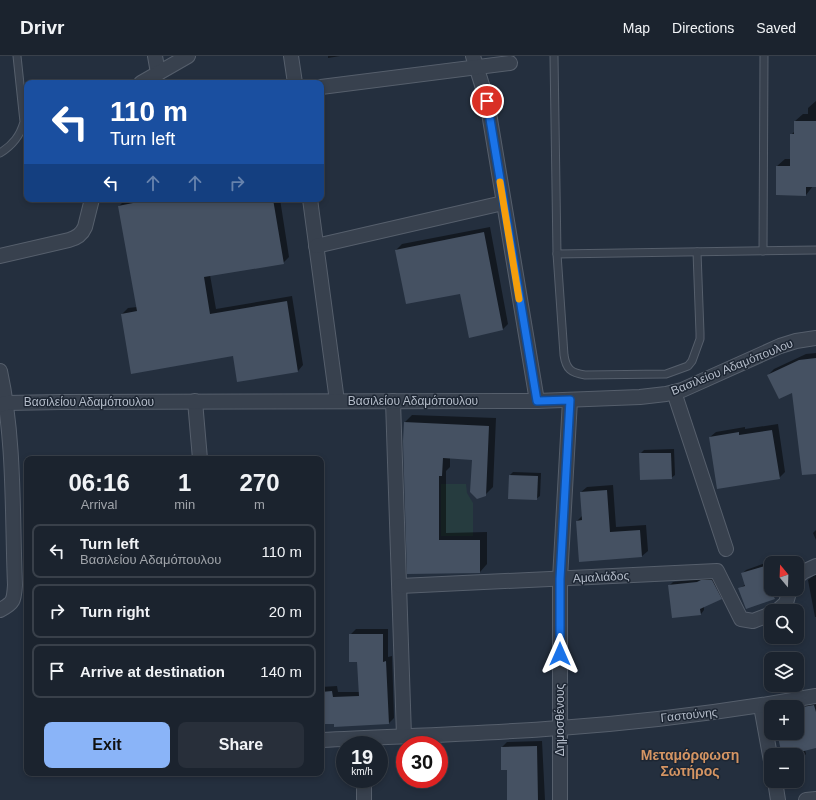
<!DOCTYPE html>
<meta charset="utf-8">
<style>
body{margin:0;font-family:Arial,sans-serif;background:#282f3a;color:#f1f3f6;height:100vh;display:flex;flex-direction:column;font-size:15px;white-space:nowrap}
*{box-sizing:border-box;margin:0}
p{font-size:13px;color:#a0a4aa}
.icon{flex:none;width:22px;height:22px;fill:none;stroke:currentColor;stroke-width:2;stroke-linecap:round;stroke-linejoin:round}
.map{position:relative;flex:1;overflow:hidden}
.details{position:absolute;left:24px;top:400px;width:300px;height:320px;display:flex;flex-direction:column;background:#1b232e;border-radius:8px;box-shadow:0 2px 6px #0003,0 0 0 1px #39404a}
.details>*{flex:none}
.banner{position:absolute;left:24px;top:24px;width:300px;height:122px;border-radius:8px;box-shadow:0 2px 6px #0003,0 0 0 1px #39404a;background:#1a4fa0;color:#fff;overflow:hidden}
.needle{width:26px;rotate:341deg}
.controls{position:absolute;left:764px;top:500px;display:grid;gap:8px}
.controls a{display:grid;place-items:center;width:40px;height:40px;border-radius:8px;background:#1b232e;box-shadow:0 2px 6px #0003,0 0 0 1px #39404a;font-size:20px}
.speed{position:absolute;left:336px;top:680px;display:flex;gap:8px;font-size:20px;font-weight:700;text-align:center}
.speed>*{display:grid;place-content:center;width:52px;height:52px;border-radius:50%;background:#1b232e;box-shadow:0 2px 6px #0003,0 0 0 1px #39404a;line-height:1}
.speed small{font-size:10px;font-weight:400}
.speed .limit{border:6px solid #d22;background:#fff;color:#111}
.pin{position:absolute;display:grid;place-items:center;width:34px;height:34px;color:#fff;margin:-17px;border:2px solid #fff;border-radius:50%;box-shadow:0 1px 4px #0007}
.me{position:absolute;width:44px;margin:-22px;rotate:0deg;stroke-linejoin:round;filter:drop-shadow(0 0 3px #0008)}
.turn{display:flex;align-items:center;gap:14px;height:84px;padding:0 20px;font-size:18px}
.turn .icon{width:52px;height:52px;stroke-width:2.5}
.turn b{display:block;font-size:28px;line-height:34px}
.lanes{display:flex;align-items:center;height:38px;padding:0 20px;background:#0003;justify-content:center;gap:20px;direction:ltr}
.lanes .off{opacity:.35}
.eta{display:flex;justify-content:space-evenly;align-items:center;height:68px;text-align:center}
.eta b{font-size:24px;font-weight:800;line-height:28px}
.button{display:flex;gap:8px;margin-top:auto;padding:8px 20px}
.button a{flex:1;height:46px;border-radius:8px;background:#8ab4f8;color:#111;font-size:16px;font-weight:800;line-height:46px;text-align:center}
.button a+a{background:#282f3a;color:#f1f3f6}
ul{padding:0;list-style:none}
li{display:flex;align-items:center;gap:12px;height:54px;margin:0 8px 6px;padding:0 12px;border:2px solid #39404a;border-radius:8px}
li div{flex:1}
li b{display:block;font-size:15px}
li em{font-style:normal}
header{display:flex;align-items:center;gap:24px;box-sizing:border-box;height:56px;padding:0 20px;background:#1b232e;border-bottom:1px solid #39404a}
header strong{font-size:19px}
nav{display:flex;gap:22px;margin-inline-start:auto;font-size:14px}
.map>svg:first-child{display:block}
.green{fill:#263c3f}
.shadow{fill:#0007}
.building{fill:#455162}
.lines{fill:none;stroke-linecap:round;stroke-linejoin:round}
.service-casing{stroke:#565f6c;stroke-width:9}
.minor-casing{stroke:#565f6c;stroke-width:16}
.service{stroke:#38414e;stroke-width:7}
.minor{stroke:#38414e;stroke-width:14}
.route-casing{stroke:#114b97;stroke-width:10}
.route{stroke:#1a73e8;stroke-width:7}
.slow{stroke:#f59e0b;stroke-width:7}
.labels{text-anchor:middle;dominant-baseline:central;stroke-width:3;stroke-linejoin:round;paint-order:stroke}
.street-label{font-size:12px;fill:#b4bcc9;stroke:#1d2633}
.quarter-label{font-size:14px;font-weight:bold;fill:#d59563;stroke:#1d2633}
</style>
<header>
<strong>Drivr</strong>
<nav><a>Map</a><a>Directions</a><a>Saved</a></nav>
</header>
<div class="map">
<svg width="816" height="744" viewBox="0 0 816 744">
<rect width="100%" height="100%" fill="#242f3e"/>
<!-- green -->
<polygon class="green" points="441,428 466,428 467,437 473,447 473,480 441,480"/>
<!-- shadow -->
<g class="shadow">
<polygon points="328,0 340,0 328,2"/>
<polygon points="816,45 816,130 813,130 806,139 777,110 785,103 791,103 791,79 795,75 795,65 803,58 808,58 808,52"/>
<polygon points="133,143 280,143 289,201 283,207 210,219 216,253 292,240 303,309 298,315 234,299 122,258 128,252 137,251 119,150 124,145"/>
<polygon points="490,171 508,268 503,273 460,236 396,194 402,188"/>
<polygon points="816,297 816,417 793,335 768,319 774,313 806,298"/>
<polygon points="412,359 496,362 493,431 485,439 473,403 450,402 450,411 446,415 446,477 487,476 487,508 480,516 408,517 405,366"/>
<polygon points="778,368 785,416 779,422 710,381 716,376 745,371 745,373"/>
<polygon points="674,393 675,419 671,422 640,398 644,394"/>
<polygon points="513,416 541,417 540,440 536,443 510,419"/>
<polygon points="613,429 616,471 646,469 648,495 642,500 577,465 582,460 581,436 587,431"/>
<polygon points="816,474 816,484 813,477"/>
<polygon points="771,505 771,533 776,533 778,538 774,542 739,533 746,528 742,518 746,514"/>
<polygon points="816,518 816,561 815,561 808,524"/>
<polygon points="715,521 725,539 721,543 704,550 704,554 701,558 669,530 673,526"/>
<polygon points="356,573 388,573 388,601 392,600 394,662 389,667 321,667 321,631 337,630 338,636 360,636 358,605 350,579"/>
<polygon points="816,645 816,677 805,694 806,698 801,703 797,703 797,699 783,699 778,677 797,677 797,651 785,651"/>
<polygon points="542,685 545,744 508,744 508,713 502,691 507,686"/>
</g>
<!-- building -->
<g class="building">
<polygon points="794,65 816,65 816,131 806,131 806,140 776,139 776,110 790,110 790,78 794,78"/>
<polygon points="148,143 273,143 284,208 204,221 210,258 287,245 298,316 237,326 233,300 131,318 121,258 137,255 118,150 148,144"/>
<polygon points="484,176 503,274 469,282 460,238 406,248 395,194"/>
<polygon points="816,302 816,418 802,419 792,337 779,343 767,319 799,304"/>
<polygon points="404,366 489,370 486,440 477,443 470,436 472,404 443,402 442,420 439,420 439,484 480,484 480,517 407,518 403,385"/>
<polygon points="772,374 780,423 717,433 709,381 739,376 739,379"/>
<polygon points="639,397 671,397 672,423 640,424"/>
<polygon points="509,419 538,420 537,444 508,443"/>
<polygon points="607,434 610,476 640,474 642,501 579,506 576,465 582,464 580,436"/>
<polygon points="768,509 771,521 767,522 775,543 746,553 738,532 745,530 741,517"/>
<polygon points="701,524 712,524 722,543 700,553 701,559 672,562 668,529 697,526"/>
<polygon points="349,578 383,578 383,606 386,605 389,668 334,671 334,668 321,668 321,636 332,635 333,641 359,640 357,606 349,606"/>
<polygon points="814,649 816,656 816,692 800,696 800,699 782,699 777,677 797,677 797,652"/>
<polygon points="537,690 538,744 507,744 507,714 501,714 501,691"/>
</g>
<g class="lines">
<defs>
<g id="service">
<polyline points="554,0 557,198 816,194"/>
<path d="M0 97C13 89 20 80 24 66L17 0"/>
<polyline points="763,195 764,0"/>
<path d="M557 198 564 299C566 313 571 317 585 319L666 318 688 310 692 305 700 283V277L697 196"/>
</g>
<g id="minor">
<polyline points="155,0 158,17"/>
<polyline points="291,0 295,27"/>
<polyline points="473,0 487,45 537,345"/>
<polyline points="141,27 188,0"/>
<polyline points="321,31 510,7"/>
<polyline points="310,143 337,345"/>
<polyline points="316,190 503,147"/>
<path d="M0 200 69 184C77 182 82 178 85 171L92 143"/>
<path d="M0 315C15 385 12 458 15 529 14 544 14 547 0 554"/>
<polyline points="674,336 726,493"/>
<polyline points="195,345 200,403"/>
<polyline points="393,345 404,680"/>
<polyline points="0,349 6,347 61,346 537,345 640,341 666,338 682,334 780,290 796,285 816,282"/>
<polyline points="797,521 803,516 816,510"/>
<polyline points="400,530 717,515 741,563 753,565 771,558"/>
<polyline points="777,555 786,547 790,533"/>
<polyline points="761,650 771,705"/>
<path d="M321 684C401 680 481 678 560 672 646 666 731 655 816 640"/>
<polyline points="364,723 364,744"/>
<polyline points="775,725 778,744"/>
<polyline points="560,744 560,523 570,344"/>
<polyline points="806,744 816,743"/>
</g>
</defs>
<!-- service casing -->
<use href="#service" class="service-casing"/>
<!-- minor casing -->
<use href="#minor" class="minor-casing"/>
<!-- service -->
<use href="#service" class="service"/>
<!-- minor -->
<use href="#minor" class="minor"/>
</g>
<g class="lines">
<defs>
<polyline id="route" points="487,45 537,345 570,344 560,523 560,598"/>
</defs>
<!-- route casing -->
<use href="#route" class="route-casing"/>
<!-- route -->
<use href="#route" class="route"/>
<!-- slow -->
<polyline class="slow" points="500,126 519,243"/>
</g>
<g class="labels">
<!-- street labels -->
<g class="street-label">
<text transform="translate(732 311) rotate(-22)">Βασιλείου Αδαμόπουλου</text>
<text x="413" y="345">Βασιλείου Αδαμόπουλου</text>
<text x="89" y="346">Βασιλείου Αδαμόπουλου</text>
<text transform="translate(601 521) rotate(-3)">Αμαλιάδος</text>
<text transform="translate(689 659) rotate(-6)">Γαστούνης</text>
<text transform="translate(560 664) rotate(-90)">Δημοσθένους</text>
</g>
<!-- quarter labels -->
<g class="quarter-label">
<text x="690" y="699">Μεταμόρφωση<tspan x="690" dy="16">Σωτήρος</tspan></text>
</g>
</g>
</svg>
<div class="controls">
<a><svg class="needle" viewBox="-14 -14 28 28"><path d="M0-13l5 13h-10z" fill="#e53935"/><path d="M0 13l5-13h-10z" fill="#a0a4aa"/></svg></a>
<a><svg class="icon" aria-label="search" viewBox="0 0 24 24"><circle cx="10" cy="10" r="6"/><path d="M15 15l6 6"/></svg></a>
<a><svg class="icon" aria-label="layers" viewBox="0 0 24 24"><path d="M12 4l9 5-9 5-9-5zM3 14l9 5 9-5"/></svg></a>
<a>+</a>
<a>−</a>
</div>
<div class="speed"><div>19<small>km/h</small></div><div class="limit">30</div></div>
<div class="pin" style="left:487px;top:45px;background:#d93025"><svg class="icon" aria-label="arrive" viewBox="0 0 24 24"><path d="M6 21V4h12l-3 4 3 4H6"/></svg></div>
<svg class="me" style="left:560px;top:598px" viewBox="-20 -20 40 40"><path d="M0-17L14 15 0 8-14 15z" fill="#1a73e8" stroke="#fff" stroke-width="4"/></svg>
<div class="banner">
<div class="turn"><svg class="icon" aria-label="left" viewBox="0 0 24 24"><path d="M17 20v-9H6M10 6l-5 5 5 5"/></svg><div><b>110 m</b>Turn left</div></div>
<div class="lanes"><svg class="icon" aria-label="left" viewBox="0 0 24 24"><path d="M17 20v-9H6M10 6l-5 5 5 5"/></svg><svg class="icon off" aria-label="ahead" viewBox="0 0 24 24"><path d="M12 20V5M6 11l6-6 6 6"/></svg><svg class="icon off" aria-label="ahead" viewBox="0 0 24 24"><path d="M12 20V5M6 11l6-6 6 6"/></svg><svg class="icon off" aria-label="right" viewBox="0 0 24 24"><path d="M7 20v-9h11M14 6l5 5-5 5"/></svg></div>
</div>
<section class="details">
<div class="eta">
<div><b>06:16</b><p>Arrival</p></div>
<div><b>1</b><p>min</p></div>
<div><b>270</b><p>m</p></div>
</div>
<ul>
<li><svg class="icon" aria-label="left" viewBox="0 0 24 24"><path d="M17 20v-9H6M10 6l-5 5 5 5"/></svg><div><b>Turn left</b><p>Βασιλείου Αδαμόπουλου</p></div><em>110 m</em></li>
<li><svg class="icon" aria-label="right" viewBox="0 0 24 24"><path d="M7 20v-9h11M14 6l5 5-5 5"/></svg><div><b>Turn right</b></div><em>20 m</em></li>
<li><svg class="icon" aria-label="arrive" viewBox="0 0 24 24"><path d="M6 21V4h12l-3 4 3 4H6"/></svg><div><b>Arrive at destination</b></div><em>140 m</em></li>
</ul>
<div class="button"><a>Exit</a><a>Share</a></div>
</section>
</div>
